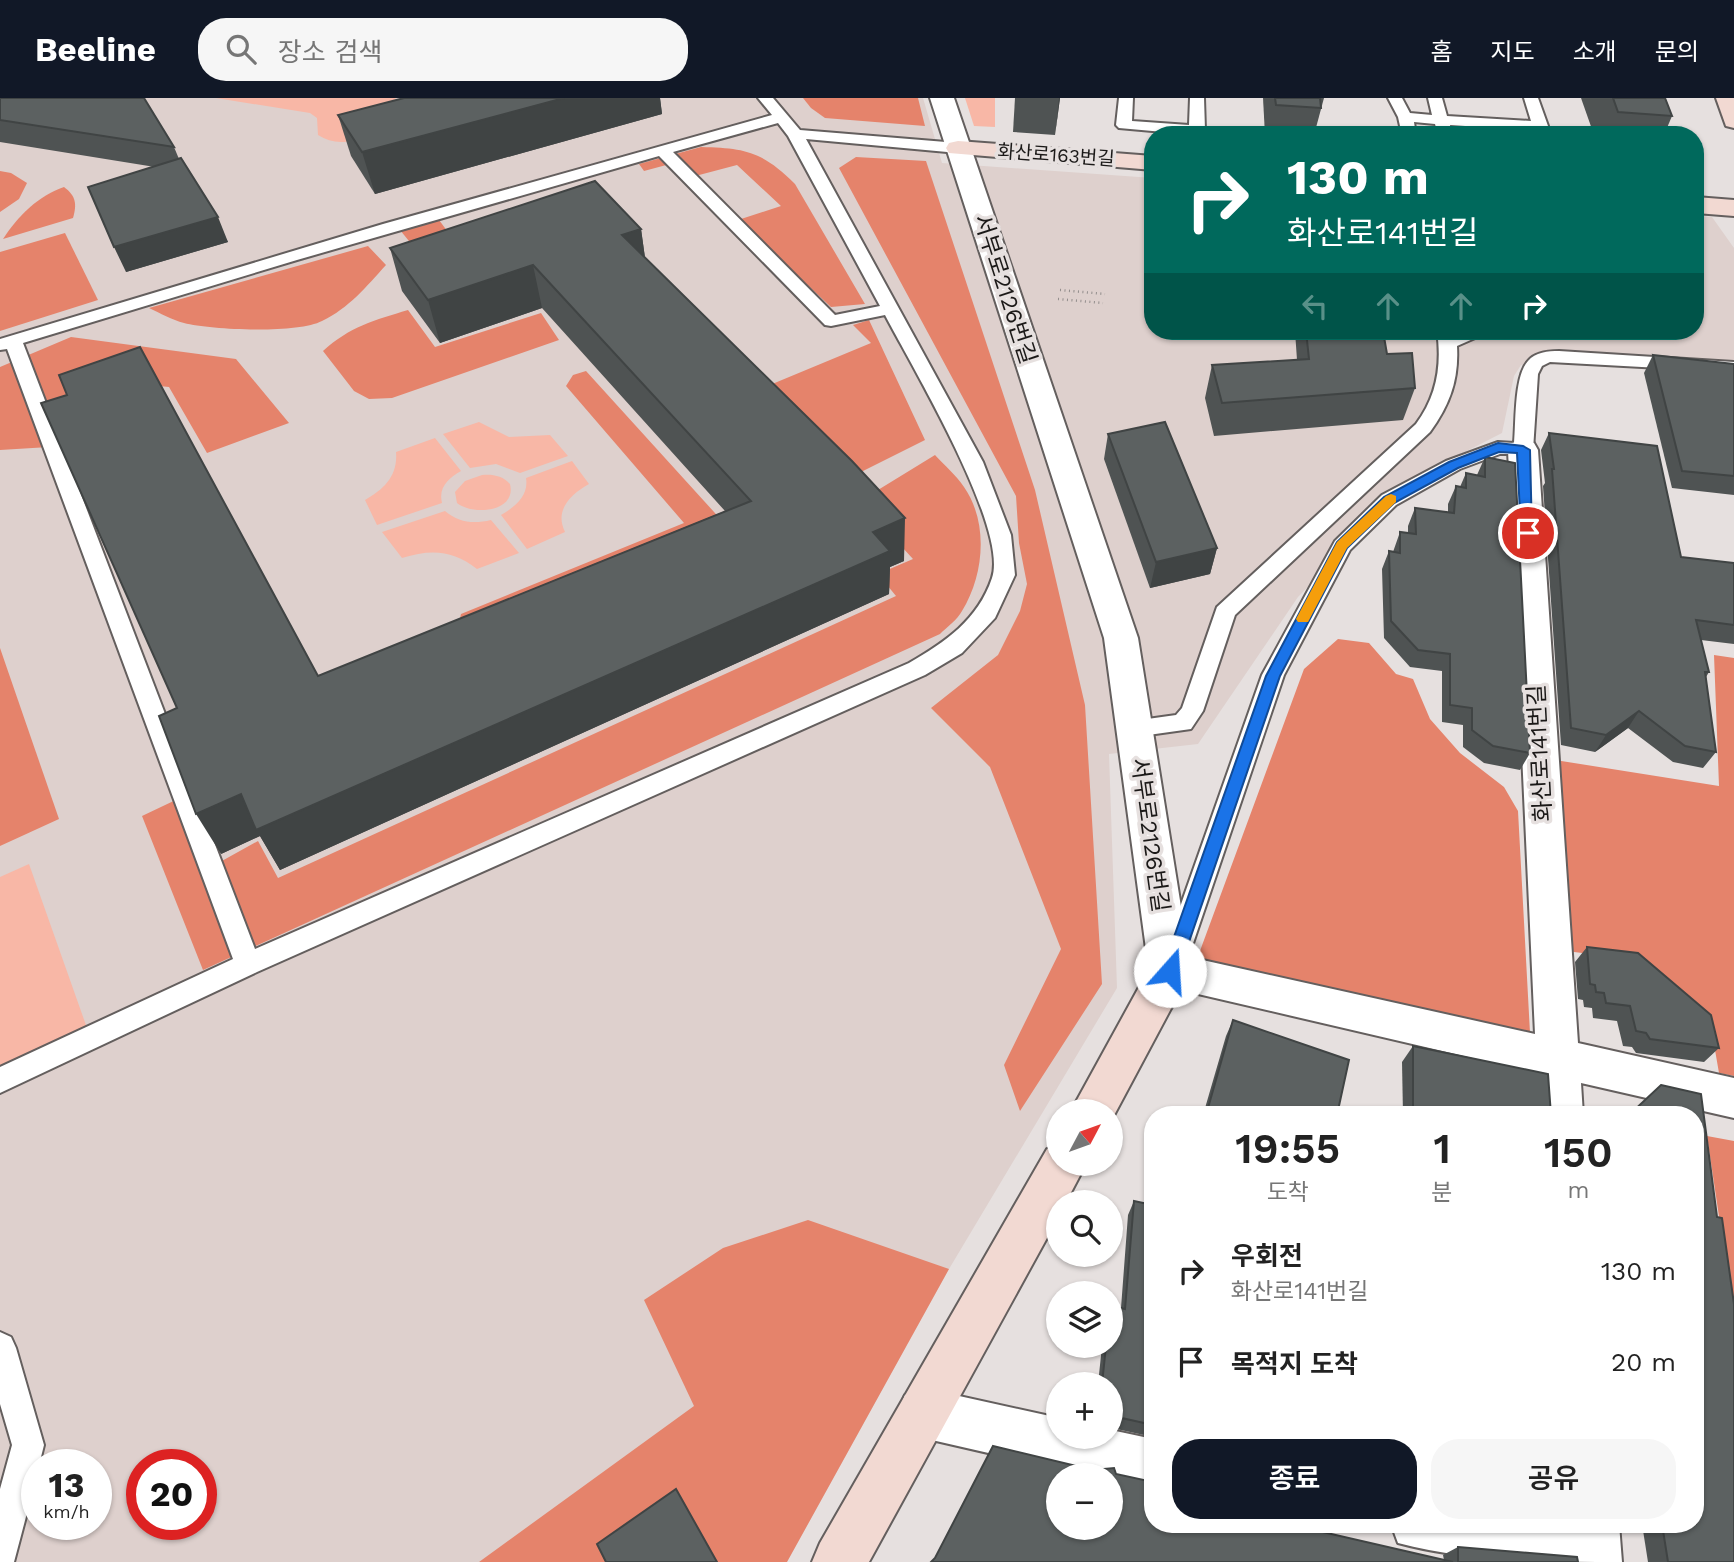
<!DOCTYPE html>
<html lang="ko">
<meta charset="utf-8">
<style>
body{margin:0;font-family:"Work Sans","Noto Sans KR",sans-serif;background:#f6f6f6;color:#222;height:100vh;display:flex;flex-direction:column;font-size:26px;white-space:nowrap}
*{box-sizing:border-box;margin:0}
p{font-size:23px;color:#767676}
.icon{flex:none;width:38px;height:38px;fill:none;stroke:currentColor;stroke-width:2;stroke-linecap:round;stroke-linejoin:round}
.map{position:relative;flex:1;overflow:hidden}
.drawer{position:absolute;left:1144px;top:1008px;width:560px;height:427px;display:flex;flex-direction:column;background:#fff;border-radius:28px;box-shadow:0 2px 5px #0004}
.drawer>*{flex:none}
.guide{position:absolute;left:1144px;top:28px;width:560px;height:214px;border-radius:28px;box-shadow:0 2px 5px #0004;background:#00695c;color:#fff;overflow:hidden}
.needle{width:46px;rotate:49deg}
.buttons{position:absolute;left:1046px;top:1001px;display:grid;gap:14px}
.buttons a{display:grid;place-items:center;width:77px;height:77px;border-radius:50%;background:#fff;box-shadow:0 2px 5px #0004;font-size:35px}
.speed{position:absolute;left:21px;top:1351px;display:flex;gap:14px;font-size:35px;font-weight:700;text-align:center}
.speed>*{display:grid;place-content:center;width:91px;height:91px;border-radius:50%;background:#fff;box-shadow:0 2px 5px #0004;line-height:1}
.speed small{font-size:18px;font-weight:400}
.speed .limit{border:10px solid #d22;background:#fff;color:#111}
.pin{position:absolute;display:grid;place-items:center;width:60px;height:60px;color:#fff;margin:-30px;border:4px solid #fff;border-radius:50%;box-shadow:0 2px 7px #0007}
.me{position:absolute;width:77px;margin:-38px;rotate:19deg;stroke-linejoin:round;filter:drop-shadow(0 0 5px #0008)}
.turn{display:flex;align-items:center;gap:24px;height:147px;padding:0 28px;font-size:32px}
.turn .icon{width:91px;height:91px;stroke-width:2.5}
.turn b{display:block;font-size:49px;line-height:60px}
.lanes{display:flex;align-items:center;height:66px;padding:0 28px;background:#0003;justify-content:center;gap:35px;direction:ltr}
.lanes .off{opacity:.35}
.eta{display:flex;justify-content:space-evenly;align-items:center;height:119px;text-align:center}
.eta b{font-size:42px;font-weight:600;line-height:49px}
.action{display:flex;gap:14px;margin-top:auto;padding:14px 28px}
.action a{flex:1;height:80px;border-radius:28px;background:#111827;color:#fff;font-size:28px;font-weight:600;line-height:80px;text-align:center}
.action a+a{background:#f6f6f6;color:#222}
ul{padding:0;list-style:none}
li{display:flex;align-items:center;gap:21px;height:91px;padding:0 28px}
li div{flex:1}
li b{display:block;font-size:26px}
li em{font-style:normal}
header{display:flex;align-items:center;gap:42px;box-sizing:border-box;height:98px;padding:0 35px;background:#111827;color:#fff}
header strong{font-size:33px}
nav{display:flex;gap:38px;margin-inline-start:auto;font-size:24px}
.search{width:490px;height:63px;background:#f6f6f6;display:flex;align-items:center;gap:18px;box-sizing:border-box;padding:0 24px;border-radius:28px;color:#767676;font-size:26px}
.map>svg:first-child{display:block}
.built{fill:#ded0cd;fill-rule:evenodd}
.green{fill:#f8b7a6}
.forest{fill:#e5836b}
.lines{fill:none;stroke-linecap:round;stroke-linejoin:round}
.lane-casing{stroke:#645f5e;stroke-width:4}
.street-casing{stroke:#645f5e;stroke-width:4}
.secondary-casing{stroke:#645f5e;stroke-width:4}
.path{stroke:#928d8c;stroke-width:2.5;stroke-dasharray:1 3.5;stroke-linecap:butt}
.lane{fill:#fff;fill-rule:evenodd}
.street{fill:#fff;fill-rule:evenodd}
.secondary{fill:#f2d9d2;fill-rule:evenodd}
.wall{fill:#4f5353}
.shaded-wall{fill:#404444}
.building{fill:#5c6161;stroke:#404444;stroke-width:2;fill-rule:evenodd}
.route{fill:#1a73e8;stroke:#114b97;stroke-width:2}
.slow{fill:#f59e0b}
.labels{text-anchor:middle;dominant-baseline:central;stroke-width:7;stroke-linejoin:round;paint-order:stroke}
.far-street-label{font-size:19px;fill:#1b1918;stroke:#e6e0df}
.street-label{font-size:23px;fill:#1b1918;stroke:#e6e0df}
</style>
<header>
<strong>Beeline</strong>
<div class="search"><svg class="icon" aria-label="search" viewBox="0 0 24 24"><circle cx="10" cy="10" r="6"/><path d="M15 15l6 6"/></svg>장소 검색</div>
<nav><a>홈</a><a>지도</a><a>소개</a><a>문의</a></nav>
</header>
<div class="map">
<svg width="1734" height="1464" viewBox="0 0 1734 1464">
<rect width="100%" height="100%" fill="#e6e0df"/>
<!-- built -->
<path class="built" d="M0 0H923L942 65 1153 80V233H1696V118L1712 119 1734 150V269L1575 258 1521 267 1514 278 1502 335 1414 380 1298 499 1198 646 1109 656 1117 890 949 1171 787 1464H0ZM37 1367H96V1426H37ZM142 1367H201V1426H142Z"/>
<!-- green -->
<g class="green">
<path d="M216 0H396L354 42C341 46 329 44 318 37L317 20 310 15Z"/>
<polygon points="965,0 995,0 995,29 974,28"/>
<polygon points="479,324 509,339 550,337 568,358 520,375 496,366 470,370 443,336"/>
<path d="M435 340 461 373C449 380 438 389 442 405L377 427 365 402C384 391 398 378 396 354Z"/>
<path d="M572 363 589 386C571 396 554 412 565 434L527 451 501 417C515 409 529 398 526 380Z"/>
<path d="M482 377C493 376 503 378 510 386 517 414 473 418 457 405L455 394 465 383Z"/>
<path d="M445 413C459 425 474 426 491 422L519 455 477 471C453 452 431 451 402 460L382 434Z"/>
<polygon points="29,766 87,930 0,970 0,779"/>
</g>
<!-- forest -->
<g class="forest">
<polygon points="803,0 918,0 925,28 825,20 811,10"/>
<path d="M701 49C746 50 763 54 795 86L865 206 831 209 738 122 781 108 737 67 684 81 670 66 644 73 639 66Z"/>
<polygon points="856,59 926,63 1035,392 1085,607 1102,886 1020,1013 1004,967 1061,851 990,669 931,610 998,557 1020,513 1027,486 1019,445 1016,398 839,70"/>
<polygon points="0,73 11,75 27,85 19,101 0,114"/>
<path d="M64 89C76 98 77 106 73 120L3 141C17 119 39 97 64 89Z"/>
<polygon points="439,122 468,161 434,174 400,132"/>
<polygon points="65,135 98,202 0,233 0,154"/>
<path d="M368 148 386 167C366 189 349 210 322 223 297 236 211 232 184 225 172 222 160 215 149 210Z"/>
<path d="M408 212 435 249 541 215 559 242 392 300 369 301 354 293 323 253C349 229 375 222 408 212Z"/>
<polygon points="869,222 925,342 837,386 765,289 871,245 853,227"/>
<polygon points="71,239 236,261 289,325 207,355 169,289 159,288 49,349 0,352 0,269"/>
<polygon points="586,273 734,436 456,538 461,516 684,425 566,288 573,277"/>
<path d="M935 357C944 367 956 377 964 389 989 425 984 477 962 513 957 522 947 529 940 536L203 872 142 718 182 699 211 769 258 743 278 780 896 498 878 476 913 461 860 403Z"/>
<polygon points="1338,541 1369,545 1396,576 1413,581 1430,621 1460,655 1504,689 1518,713 1530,935 1197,861 1304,571"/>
<polygon points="0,550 59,721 0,748"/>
<polygon points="1714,557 1734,560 1734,978 1719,975 1711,929 1639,862 1566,853 1555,662 1719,688"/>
<polygon points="1707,1038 1734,1043 1734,1219"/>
<polygon points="808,1122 949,1171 787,1464 479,1464 694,1308 644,1202 723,1150"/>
</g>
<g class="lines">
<defs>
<g id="lane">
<path d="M758 0H773L800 32 958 45 966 50 958 55 806 41 983 364 1011 437 1015 477 995 520 962 555 925 577 257 874 0 995V969L233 861 7 251 0 252V241L383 126 772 17ZM778 25 788 38 880 208 835 217 673 54ZM659 58 825 227 831 228 885 217C911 267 1009 430 992 480 978 522 945 544 909 565L255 851 23 245 297 162Z"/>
<polygon points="1119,0 1133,0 1132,23 1189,27 1190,0 1204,0 1205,32 1197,37 1119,30 1116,27"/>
<polygon points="1388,0 1402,0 1410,15 1432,17 1428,0 1442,0 1447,18 1531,23 1524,0 1538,0 1548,28 1540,33 1450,27 1452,37 1438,37 1435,26 1414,24 1416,37 1402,37 1398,19"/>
<path d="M1437 233H1455V235L1461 233H1485L1482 237 1457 248C1459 281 1450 307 1430 334L1235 517 1203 613 1191 631 1134 639 1126 636 1122 630 1126 624 1176 617 1182 610 1217 509 1416 326C1437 298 1442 267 1437 233Z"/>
<path d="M1559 253 1734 264V274L1550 264 1542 268 1538 276 1533 352 1530 356H1500L1460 371 1396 407 1350 452 1284 577 1187 863 1183 871 1174 874 1165 871 1161 863 1262 577 1335 443 1382 397 1446 363 1498 344 1514 345C1516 324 1514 278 1528 263 1535 254 1548 253 1559 253Z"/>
<polygon points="0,1234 11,1239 16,1250 44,1347 39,1367 37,1367 37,1377 14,1464 0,1464 0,1391 12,1347 0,1306"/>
</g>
<g id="street">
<polygon points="930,0 954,0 1138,540 1189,859 1535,936 1508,352 1512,345 1523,342 1534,345 1538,352 1578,945 1734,980 1734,1020 1581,985 1583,1017 1539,1017 1537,975 1155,886 1149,873 1104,540"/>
<polygon points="923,1290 1059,1320 1059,1339 1111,1339 1111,1332 1153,1341 1153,1393 1111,1383 1111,1377 1084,1377 923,1340 905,1333 898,1315 905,1297"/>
<path d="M1391 1426H1537L1566 1433 1565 1426H1619L1622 1464C1548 1464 1468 1464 1398 1445Z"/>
</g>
<g id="secondary">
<polygon points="1716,0 1734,0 1734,30 1726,28"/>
<polygon points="958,43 1153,58 1153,72 949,55 946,50 949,45"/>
<polygon points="1696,99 1734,102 1734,118 1696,115"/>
<polygon points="1170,855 1185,860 1191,873 1111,1023 1111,1013 1071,1013 1155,860"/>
<polygon points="1059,1046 1059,1066 1086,1066 1066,1104 1059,1104 1059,1118 869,1464 812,1464 820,1445 1047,1051"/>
</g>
</defs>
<!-- lane casing -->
<use href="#lane" class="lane-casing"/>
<!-- street casing -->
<use href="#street" class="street-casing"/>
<!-- secondary casing -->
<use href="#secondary" class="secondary-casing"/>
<!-- path -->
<g class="path">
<polyline points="1060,192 1105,196"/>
<polyline points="1058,201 1103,205"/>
</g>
<!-- lane -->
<use href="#lane" class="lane"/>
<!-- street -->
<use href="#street" class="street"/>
<!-- secondary -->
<use href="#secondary" class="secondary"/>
</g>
<!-- wall -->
<g class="wall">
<polygon points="0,0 174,49 179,61 228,144 126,174 155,69 0,44"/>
<polygon points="404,0 660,0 662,16 375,96 351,58 338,17"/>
<polygon points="1015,0 1060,0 1055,37 1013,34"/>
<polygon points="1263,0 1324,0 1314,37 1265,37"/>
<polygon points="1581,0 1665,0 1672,18 1664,37 1594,37"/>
<polygon points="641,131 645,160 904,463 890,469 889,496 280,772 260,738 221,756 318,578 725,413 542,210 440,245 402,193 390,150"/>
<polygon points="1295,233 1383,233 1387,256 1415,290 1403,322 1214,338 1205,300 1212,267 1297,262"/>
<polygon points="1653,257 1734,266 1734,397 1672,390 1644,275"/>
<polygon points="1549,335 1681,459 1734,465 1734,546 1701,542 1709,574 1706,579 1716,654 1703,670 1673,664 1628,630 1595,654 1561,647 1543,388 1545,385 1541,352"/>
<polygon points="1108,336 1217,450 1210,476 1150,490 1104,361"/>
<polygon points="1485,359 1530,655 1520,672 1484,665 1463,649 1463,627 1442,624 1442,573 1410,569 1384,540 1382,471 1389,453 1393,454 1400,434 1408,435 1408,428 1415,410 1448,415 1448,406 1456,388 1460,389 1466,375 1477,377"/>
<polygon points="1587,849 1719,950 1704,964 1636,955 1632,949 1623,948 1617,923 1593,920 1592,910 1584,909 1583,902 1578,901 1575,864"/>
<polygon points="1233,922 1337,1017 1203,1017 1226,938"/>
<polygon points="1413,948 1551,1017 1403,1017 1402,964"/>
<polygon points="1134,1103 1153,1107 1153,1339 1112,1330 1111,1331 1111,1286 1098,1286 1102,1248 1111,1248 1121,1210 1128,1117"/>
<polygon points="1093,1372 1116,1376 1153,1426 1444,1462 1443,1457 1458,1449 1578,1464 931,1464"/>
<polygon points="1550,1426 1565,1426 1560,1429"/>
<polygon points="1642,1426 1696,1426 1734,1464 1648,1464"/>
</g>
<!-- shaded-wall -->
<g class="shaded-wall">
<polygon points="564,0 660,0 662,16 375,96 362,54"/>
<polygon points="1059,0 1060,0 1055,37"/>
<polygon points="218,119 228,144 126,174 114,149"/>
<polygon points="641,131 647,174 622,137"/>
<polygon points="533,167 542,210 440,245 428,202"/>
<polygon points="905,420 904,463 890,469 889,496 280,772 260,738 221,756 196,716 241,696"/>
<polygon points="1217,450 1210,476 1150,490 1156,464"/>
<polygon points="1639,613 1628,630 1595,654 1606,637"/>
</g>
<!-- building -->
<g class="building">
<polygon points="0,0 144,0 174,49 0,22"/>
<polygon points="404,0 564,0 362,54 338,17"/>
<polygon points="1275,0 1320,0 1321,10 1276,7"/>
<polygon points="1613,0 1665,0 1672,18 1618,14"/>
<polygon points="181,60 218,119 114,149 88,89"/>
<polygon points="595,83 641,131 622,137 852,363 905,420 873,434 890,453 256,732 241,696 196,716 159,618 177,610 41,305 67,297 59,277 140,249 318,578 751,403 533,167 428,202 390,150"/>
<polygon points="1306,233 1383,233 1387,256 1412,255 1415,290 1222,305 1212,267 1309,261"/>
<polygon points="1653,257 1734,266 1734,378 1682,373"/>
<polygon points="1165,324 1217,450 1156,464 1108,336"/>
<polygon points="1549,335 1657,348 1681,459 1734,465 1734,527 1696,522 1709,574 1705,574 1716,654 1685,648 1639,613 1606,637 1571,630 1552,371 1554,371"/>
<polygon points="1485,359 1515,365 1530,655 1493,648 1472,632 1472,610 1450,607 1450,556 1418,552 1391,523 1389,453 1400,455 1400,434 1416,436 1415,410 1454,415 1456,388 1466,390 1466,375 1485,379"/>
<polygon points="1587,849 1638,855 1711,917 1719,950 1650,941 1646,935 1636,933 1630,908 1606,905 1604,895 1596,894 1595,887 1590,886"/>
<polygon points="1233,922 1349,962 1337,1017 1206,1017"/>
<polygon points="1413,948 1548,976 1551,1017 1413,1017"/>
<polygon points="1661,987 1701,996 1717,1119 1722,1120 1734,1206 1734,1464 1668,1464 1662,1426 1696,1426 1696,1017 1629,1017"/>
<polygon points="1134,1103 1153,1107 1153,1327 1117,1319 1114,1326 1111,1326 1111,1286 1102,1286 1106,1248 1111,1248 1111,1208 1125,1211"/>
<path d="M993 1348 1093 1372 1114 1370 1116 1376 1153 1384V1426H1288L1453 1464H931L935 1460ZM1059 1377H1111V1430H1059Z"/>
<polygon points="676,1391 717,1464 606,1464 597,1446"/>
<polygon points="1458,1449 1577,1459 1578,1464 1458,1464"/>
</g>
<!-- route -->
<polygon class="route" points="1498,345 1523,348 1530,352 1532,438 1528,439 1521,435 1517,355 1499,354 1458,370 1394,405 1347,450 1280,578 1179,873 1176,878 1170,880 1164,878 1162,873 1266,578 1337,444 1384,399 1449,364"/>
<!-- slow -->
<polygon class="slow" points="1391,396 1396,398 1396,404 1347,450 1308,524 1298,524 1296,521 1337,444 1386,398"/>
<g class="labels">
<!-- far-street labels -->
<g class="far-street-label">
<text transform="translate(1056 57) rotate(4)">화산로163번길</text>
</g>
<!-- street labels -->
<g class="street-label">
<text transform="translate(1005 191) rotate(72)">서부로2126번길</text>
<text transform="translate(1540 655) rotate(-93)">화산로141번길</text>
<text transform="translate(1150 737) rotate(82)">서부로2126번길</text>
</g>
</g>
</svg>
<div class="buttons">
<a><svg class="needle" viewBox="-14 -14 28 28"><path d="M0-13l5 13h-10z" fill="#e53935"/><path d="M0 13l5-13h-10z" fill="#767676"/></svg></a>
<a><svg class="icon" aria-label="search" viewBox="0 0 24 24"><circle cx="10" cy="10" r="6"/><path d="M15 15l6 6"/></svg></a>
<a><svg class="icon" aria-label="layers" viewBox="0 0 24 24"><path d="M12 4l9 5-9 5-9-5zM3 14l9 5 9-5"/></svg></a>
<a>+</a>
<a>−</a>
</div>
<div class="speed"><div>13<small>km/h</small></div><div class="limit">20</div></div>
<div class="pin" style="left:1528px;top:435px;background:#d93025"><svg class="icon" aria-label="arrive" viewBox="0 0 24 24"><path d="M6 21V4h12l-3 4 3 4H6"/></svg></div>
<svg class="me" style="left:1170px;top:873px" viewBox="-20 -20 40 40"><circle r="19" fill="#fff"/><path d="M0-13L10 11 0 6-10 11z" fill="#1a73e8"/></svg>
<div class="guide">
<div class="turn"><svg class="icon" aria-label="right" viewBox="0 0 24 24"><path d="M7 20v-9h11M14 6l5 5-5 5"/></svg><div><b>130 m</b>화산로141번길</div></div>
<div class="lanes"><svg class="icon off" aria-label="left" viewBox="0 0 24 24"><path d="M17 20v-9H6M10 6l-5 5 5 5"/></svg><svg class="icon off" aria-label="ahead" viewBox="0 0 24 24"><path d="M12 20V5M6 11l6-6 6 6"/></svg><svg class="icon off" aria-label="ahead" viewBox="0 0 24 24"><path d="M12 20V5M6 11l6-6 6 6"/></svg><svg class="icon" aria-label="right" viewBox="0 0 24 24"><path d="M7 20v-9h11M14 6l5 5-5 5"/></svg></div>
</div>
<section class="drawer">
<div class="eta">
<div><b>19:55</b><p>도착</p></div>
<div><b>1</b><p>분</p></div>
<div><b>150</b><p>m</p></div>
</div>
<ul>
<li><svg class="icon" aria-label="right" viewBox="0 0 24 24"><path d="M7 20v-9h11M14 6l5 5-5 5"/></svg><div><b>우회전</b><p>화산로141번길</p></div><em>130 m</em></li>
<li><svg class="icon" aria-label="arrive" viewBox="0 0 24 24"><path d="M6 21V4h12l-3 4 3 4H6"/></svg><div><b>목적지 도착</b></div><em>20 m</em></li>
</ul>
<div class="action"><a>종료</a><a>공유</a></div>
</section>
</div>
